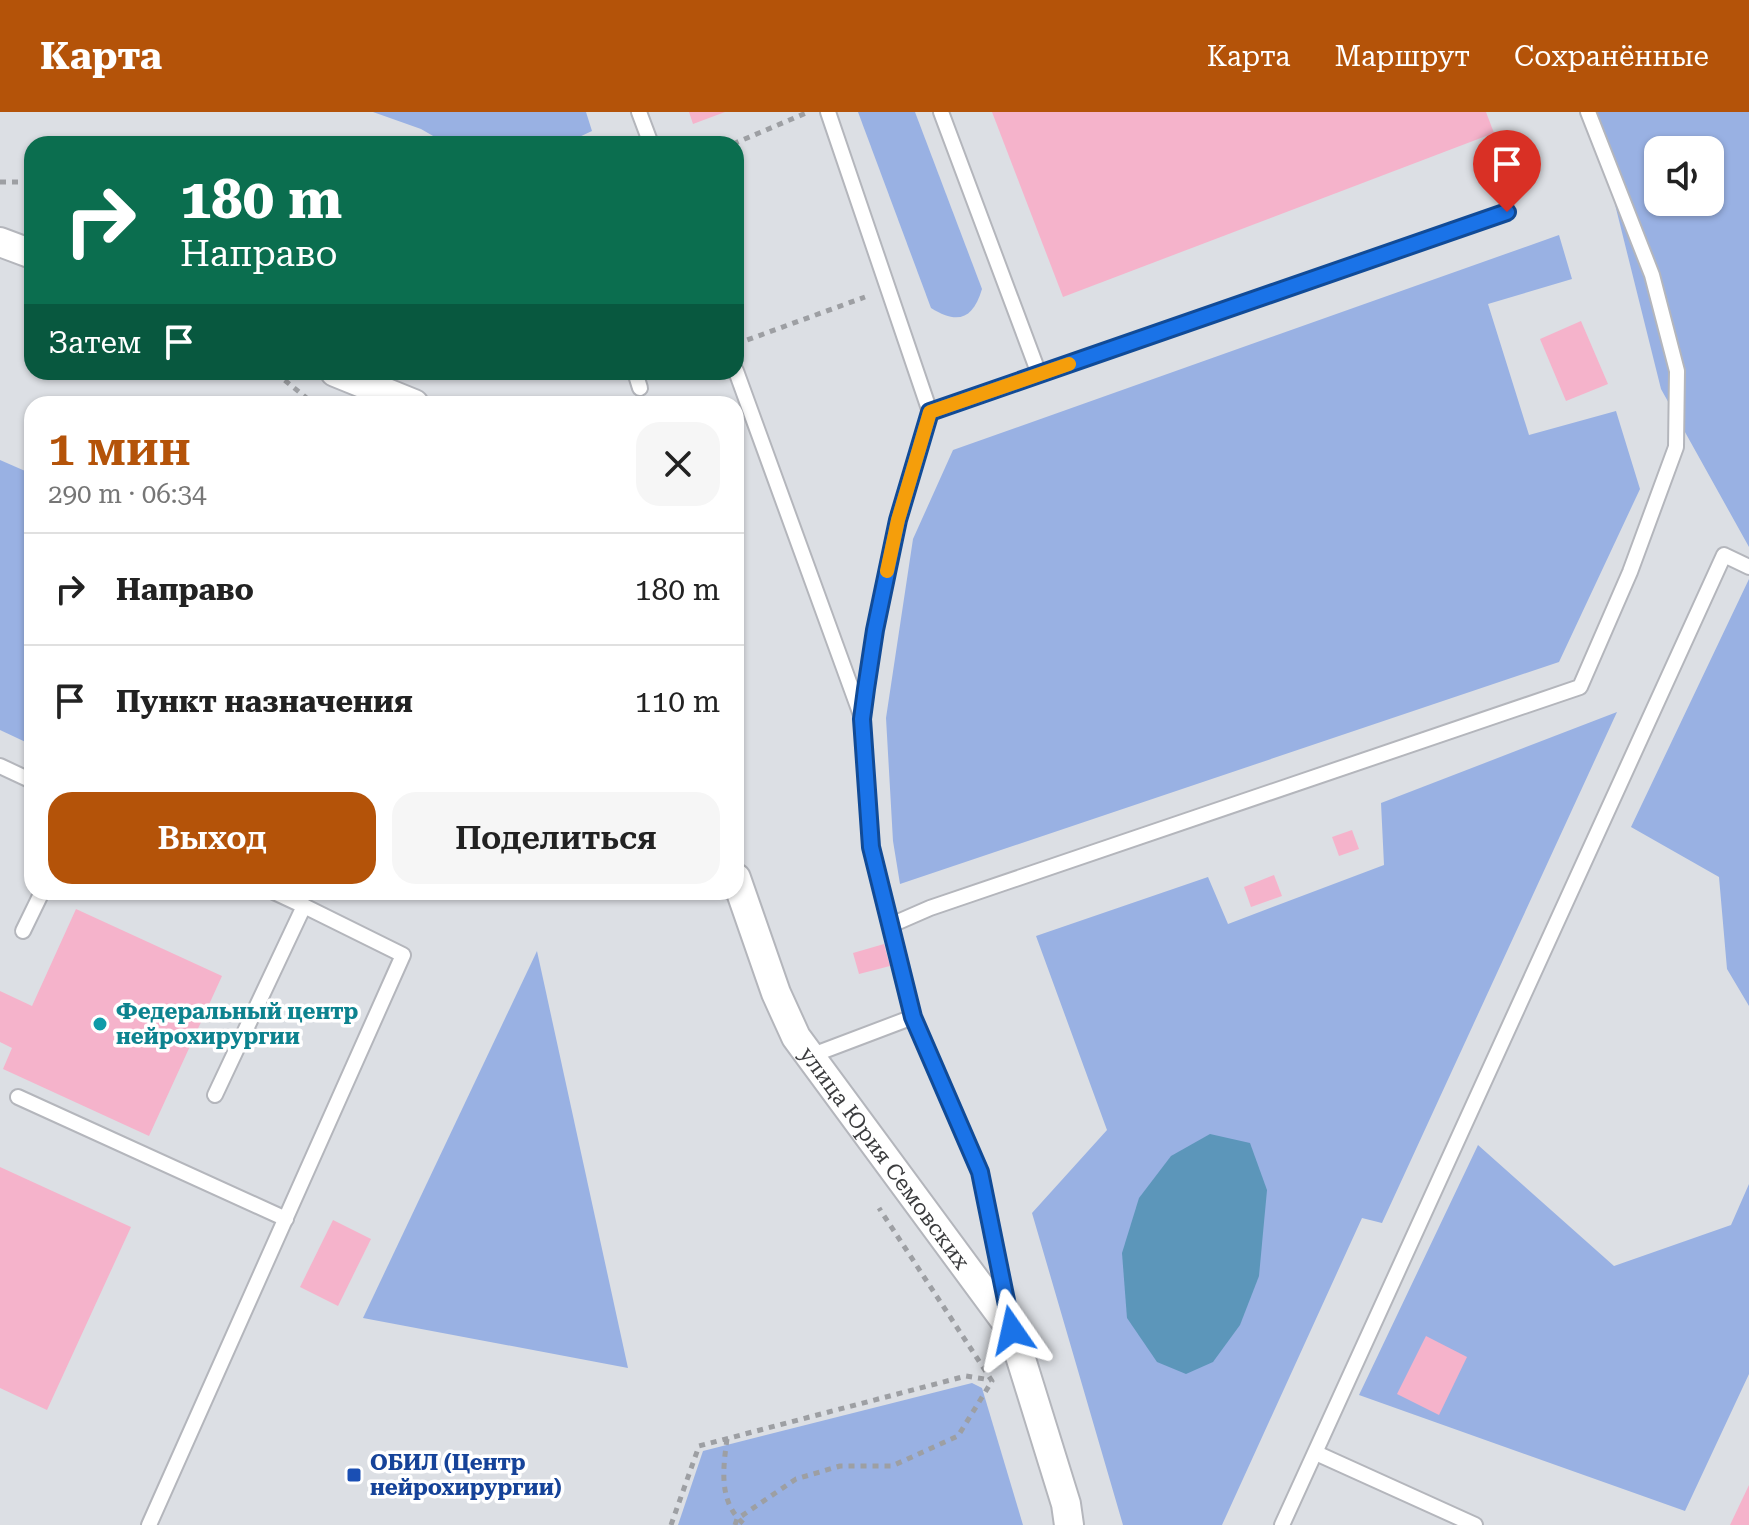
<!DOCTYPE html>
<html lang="ru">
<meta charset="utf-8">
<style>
body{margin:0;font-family:"Roboto Serif",serif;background:#f6f6f6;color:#222;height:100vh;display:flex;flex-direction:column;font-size:30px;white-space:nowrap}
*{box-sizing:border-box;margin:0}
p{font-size:26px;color:#767676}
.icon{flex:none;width:44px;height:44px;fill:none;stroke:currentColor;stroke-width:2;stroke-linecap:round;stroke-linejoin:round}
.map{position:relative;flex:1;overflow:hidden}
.sheet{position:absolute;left:24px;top:284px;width:720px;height:504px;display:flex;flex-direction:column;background:#fff;border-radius:24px;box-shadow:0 2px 6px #0004}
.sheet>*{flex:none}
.banner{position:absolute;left:24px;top:24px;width:720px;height:244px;border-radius:24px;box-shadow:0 2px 6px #0004;background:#0b6e4f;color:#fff;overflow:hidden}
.tools{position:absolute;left:1644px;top:24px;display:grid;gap:16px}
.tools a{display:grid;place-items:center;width:80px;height:80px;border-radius:16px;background:#fff;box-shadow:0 2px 6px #0004;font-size:40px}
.pin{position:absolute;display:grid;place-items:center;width:68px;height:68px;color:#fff;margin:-82px -34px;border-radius:50% 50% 50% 0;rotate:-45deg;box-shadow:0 0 8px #0007}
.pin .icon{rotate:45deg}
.me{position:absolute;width:88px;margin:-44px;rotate:349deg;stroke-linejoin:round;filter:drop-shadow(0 0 6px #0008)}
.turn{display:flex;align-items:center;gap:28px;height:168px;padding:0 24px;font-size:36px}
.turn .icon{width:104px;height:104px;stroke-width:2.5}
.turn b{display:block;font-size:56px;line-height:68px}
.then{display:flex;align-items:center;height:76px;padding:0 24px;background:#0003;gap:16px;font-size:30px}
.round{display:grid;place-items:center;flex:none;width:84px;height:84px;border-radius:24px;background:#f6f6f6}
.headline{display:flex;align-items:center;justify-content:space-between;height:136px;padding:0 24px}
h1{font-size:48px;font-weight:600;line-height:60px;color:#b45309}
.cta{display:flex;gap:16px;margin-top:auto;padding:16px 24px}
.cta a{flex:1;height:92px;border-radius:24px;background:#b45309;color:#fff;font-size:32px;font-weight:600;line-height:92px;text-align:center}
.cta a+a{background:#f6f6f6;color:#222}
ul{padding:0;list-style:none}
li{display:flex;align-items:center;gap:24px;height:112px;padding:0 24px;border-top:2px solid #e0e0e0}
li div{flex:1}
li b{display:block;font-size:30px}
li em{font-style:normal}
header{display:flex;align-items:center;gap:48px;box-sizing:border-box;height:112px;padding:0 40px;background:#b45309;color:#fff}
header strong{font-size:38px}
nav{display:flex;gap:44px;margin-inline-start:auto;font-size:28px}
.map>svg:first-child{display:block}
.green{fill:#99b1e3;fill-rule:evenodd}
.water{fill:#5c96ba}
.building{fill:#f5b3cb}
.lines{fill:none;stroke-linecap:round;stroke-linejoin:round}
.service-casing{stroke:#b4b6bc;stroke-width:18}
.minor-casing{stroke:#b4b6bc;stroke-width:32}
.path{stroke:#9d9fa3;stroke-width:5;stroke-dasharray:6 6;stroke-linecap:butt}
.service{stroke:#fff;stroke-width:14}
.minor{stroke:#fff;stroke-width:28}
.route-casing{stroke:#114b97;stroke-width:20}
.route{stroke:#1a73e8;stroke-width:14}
.slow{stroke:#f59e0b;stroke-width:14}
.culture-dot{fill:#0f9aa8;stroke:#fff;stroke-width:3}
.transit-dot{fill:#1a4fb4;stroke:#fff;stroke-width:3}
.labels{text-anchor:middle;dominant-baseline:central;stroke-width:7;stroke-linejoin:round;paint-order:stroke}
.culture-label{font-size:22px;font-weight:bold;fill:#0d838f;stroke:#fff;text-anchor:start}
.street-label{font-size:22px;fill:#3b3c3e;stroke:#fff}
.transit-label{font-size:22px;font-weight:bold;fill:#164399;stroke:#fff;text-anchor:start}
</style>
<header>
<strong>Карта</strong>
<nav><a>Карта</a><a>Маршрут</a><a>Сохранённые</a></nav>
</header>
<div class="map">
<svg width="1749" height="1413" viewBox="0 0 1749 1413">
<rect width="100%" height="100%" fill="#dcdfe4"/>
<!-- green -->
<g class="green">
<polygon points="373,0 586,0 592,19 564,32 447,32 421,17"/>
<path d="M858 0H915L982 177C973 207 958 213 931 196Z"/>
<path d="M1592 0H1749V435L1661 277ZM1658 38H1710V90H1658Z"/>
<polygon points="1559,123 1572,167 1488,192 1529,323 1616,299 1640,377 1559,550 900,772 893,729 886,606 913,427 953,338"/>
<polygon points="0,348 32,362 32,633 0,618"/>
<polygon points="1749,467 1749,894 1727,857 1719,765 1631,715"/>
<polygon points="1617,600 1382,1111 1362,1106 1222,1413 1123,1413 1032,1101 1107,1018 1036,824 1208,765 1228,812 1384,753 1381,691"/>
<polygon points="537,839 628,1256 363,1206"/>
<polygon points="1478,1033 1614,1154 1731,1113 1749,1072 1749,1262 1685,1399 1359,1283"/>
<polygon points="972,1271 982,1276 1023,1413 678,1413 703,1339"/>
</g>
<!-- water -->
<polygon class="water" points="1210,1022 1250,1031 1267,1078 1259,1164 1240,1213 1213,1250 1186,1262 1157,1250 1127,1206 1122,1141 1139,1086 1171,1044"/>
<!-- building -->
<g class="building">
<polygon points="689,0 725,0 693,12"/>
<polygon points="992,0 1486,0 1494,21 1063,185"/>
<polygon points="1581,209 1608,272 1566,289 1540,227"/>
<polygon points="1352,718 1359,737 1339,744 1332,725"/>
<polygon points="1274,763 1282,784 1251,795 1244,775"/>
<polygon points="76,797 222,864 149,1024 3,957 12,936 0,930 0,879 32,894"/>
<polygon points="884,832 890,854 859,862 853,841"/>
<polygon points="0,1055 131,1115 47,1298 0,1276"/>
<polygon points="333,1108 371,1127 338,1194 300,1175"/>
<polygon points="1426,1224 1467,1245 1439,1303 1397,1282"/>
<polygon points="1749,1373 1749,1413 1730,1413"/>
</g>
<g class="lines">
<defs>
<g id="service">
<polyline points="639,0 651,32"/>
<polyline points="828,0 930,300 898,408 875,518 862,607 871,735 913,905 980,1060 1008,1202"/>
<polyline points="941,0 1039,262"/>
<polyline points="736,259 861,603"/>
<polyline points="635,260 640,276"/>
<polyline points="930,300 1507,100"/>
<polyline points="0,654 32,669"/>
<polyline points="891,813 930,796 1580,575 1630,460 1676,335 1677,259 1652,163 1588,0"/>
<polyline points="23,819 42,780"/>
<polyline points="810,944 913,905"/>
<polyline points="215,983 304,794 274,780"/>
<polyline points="18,985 286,1107"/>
<polyline points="1316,1341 1475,1413"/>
<polyline points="149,1413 403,843 304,794"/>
<polyline points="1282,1413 1724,443 1749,455"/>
</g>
<g id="minor">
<polyline points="0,130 32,142"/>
<polyline points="335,260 414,292"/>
<path id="s1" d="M736 766 776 881 796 925 1012 1218 1066 1392 1069 1413"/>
</g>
</defs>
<!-- service casing -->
<use href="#service" class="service-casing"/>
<!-- minor casing -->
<use href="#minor" class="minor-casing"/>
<!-- path -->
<g class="path">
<polyline points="733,32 806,1"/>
<polyline points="0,70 32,70"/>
<polyline points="736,232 865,185"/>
<polyline points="277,260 277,262 314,292"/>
<path d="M727 1327C723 1357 718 1391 745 1413"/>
<polyline points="671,1413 699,1334 966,1264 991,1268"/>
<polyline points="735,1413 737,1407 796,1367 840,1354 892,1354 958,1324 992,1269 879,1096"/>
</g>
<!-- service -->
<use href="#service" class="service"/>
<!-- minor -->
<use href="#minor" class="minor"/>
</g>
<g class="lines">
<defs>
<polyline id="route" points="1012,1218 980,1060 913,905 871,735 862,607 866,577 875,518 898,408 930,300 1507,100"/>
</defs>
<!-- route casing -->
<use href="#route" class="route-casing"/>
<!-- route -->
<use href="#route" class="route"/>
<!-- slow -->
<polyline class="slow" points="887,459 898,408 930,300 1069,252"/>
</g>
<!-- markers -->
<circle class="culture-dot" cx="100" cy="912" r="8"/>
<rect class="transit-dot" x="346" y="1355" width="16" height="16" rx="4"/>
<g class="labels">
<!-- culture labels -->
<g class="culture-label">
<text x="116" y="899">Федеральный центр<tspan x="116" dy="25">нейрохирургии</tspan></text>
</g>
<!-- street labels -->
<g class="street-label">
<text stroke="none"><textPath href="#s1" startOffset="320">улица Юрия Семовских</textPath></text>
</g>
<!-- transit labels -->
<g class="transit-label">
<text x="370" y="1350">ОБИЛ (Центр<tspan x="370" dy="25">нейрохирургии)</tspan></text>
</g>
</g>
</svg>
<div class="tools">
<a><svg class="icon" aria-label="sound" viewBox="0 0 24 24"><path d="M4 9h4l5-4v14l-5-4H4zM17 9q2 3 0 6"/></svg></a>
</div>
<div class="pin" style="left:1507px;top:100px;background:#d93025"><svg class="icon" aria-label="arrive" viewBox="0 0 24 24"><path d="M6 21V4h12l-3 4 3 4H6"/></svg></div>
<svg class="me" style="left:1012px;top:1218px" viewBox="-20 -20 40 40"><path d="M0-17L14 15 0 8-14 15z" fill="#1a73e8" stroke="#fff" stroke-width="4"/></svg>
<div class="banner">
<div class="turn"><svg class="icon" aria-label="right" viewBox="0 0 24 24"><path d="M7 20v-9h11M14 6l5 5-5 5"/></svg><div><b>180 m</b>Направо</div></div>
<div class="then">Затем<svg class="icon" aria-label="arrive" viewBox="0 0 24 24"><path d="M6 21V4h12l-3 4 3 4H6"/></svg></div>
</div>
<section class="sheet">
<div class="headline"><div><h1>1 мин</h1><p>290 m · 06:34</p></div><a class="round"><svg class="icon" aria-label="close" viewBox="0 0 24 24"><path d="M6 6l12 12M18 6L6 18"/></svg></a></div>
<ul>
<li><svg class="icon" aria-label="right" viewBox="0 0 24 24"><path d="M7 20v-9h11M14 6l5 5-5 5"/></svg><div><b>Направо</b></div><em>180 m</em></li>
<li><svg class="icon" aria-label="arrive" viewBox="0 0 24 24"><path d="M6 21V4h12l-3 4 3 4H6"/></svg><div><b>Пункт назначения</b></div><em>110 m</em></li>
</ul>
<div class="cta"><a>Выход</a><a>Поделиться</a></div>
</section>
</div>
